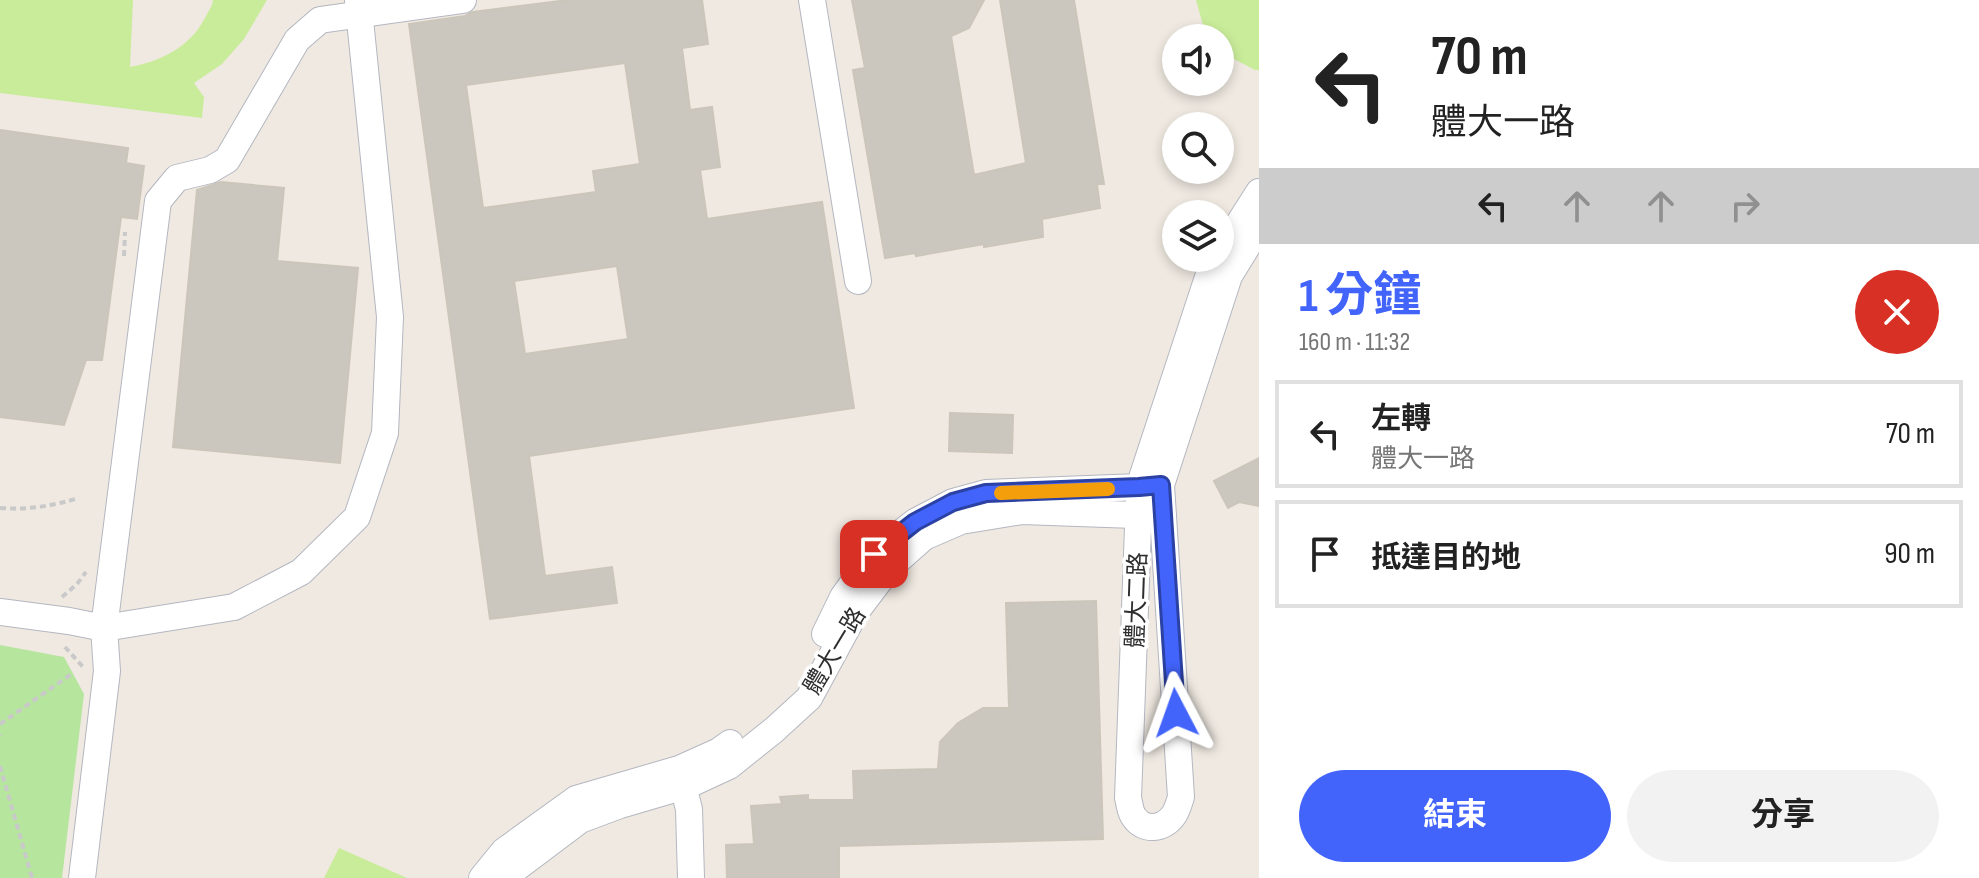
<!DOCTYPE html>
<html lang="zh-TW">
<meta charset="utf-8">
<style>
body{margin:0;font-family:"Sofia Sans Condensed","Noto Sans TC",sans-serif;background:#f2f2f2;color:#222;height:100vh;display:flex;flex-direction:column;font-size:30px;white-space:nowrap}
*{box-sizing:border-box;margin:0}
p{font-size:26px;color:#767676}
.icon{flex:none;width:44px;height:44px;fill:none;stroke:currentColor;stroke-width:2;stroke-linecap:round;stroke-linejoin:round}
.map{position:relative;flex:1;overflow:hidden}
.drawer{display:flex;flex-direction:column;background:#fff;width:720px}
.drawer>*{flex:none}
.guide{background:#fff;color:#222;overflow:hidden}
.controls{position:absolute;left:1162px;top:24px;display:grid;gap:16px}
.controls a{display:grid;place-items:center;width:72px;height:72px;border-radius:50%;background:#fff;box-shadow:0 4px 12px #0003;font-size:40px}
.pin{position:absolute;display:grid;place-items:center;width:68px;height:68px;color:#fff;margin:-34px;border-radius:16px;box-shadow:0 4px 12px #0006}
.me{position:absolute;width:88px;margin:-44px;rotate:356deg;stroke-linejoin:round;filter:drop-shadow(0 0 6px #0008)}
.turn{display:flex;align-items:center;gap:28px;height:168px;padding:0 40px;font-size:36px}
.turn .icon{width:104px;height:104px;stroke-width:2.5}
.turn b{display:block;font-size:56px;line-height:68px}
.lanes{display:flex;align-items:center;height:76px;padding:0 40px;background:#0003;justify-content:center;gap:40px;direction:ltr}
.lanes .off{opacity:.35}
.round{display:grid;place-items:center;flex:none;width:84px;height:84px;border-radius:42px;background:#f2f2f2}
.summary{display:flex;align-items:center;justify-content:space-between;height:136px;padding:0 40px}
h1{font-size:48px;font-weight:700;line-height:60px;color:#4264fb}
.cta{display:flex;gap:16px;margin-top:auto;padding:16px 40px}
.cta a{flex:1;height:92px;border-radius:48px;background:#4264fb;color:#fff;font-size:32px;font-weight:700;line-height:92px;text-align:center}
.cta a+a{background:#f2f2f2;color:#222}
ul{padding:0;list-style:none}
li{display:flex;align-items:center;gap:24px;height:108px;margin:0 16px 12px;padding:0 24px;border:4px solid #e0e0e0;border-radius:0px}
li div{flex:1}
li b{display:block;font-size:30px}
li em{font-style:normal}
main{display:flex;flex:1;min-height:0}
.map>svg:first-child{display:block}
.green{fill:#b6e59e}
.pitch{fill:#c9ec9a}
.building{fill:#cbc7bf;stroke:#cbc5ba;stroke-width:2;fill-rule:evenodd}
.lines{fill:none;stroke-linecap:round;stroke-linejoin:round}
.minor-casing{stroke:#b4b7c1;stroke-width:28}
.path{stroke:#c9c9c9;stroke-width:4;stroke-dasharray:6 4;stroke-linecap:butt}
.minor{stroke:#fff;stroke-width:26}
.route-casing{stroke:#2b41a3;stroke-width:20}
.route{stroke:#4264fb;stroke-width:14}
.slow{stroke:#f59e0b;stroke-width:14}
.labels{text-anchor:middle;dominant-baseline:central;stroke-width:7;stroke-linejoin:round;paint-order:stroke}
.street-label{font-size:24px;fill:#2e2e2e;stroke:#fff}
</style>
<main>
<div class="map">
<svg width="1259" height="878" viewBox="0 0 1259 878">
<rect width="100%" height="100%" fill="#efe9e1"/>
<!-- green -->
<polygon class="green" points="0,645 64,657 84,694 62,878 0,878"/>
<!-- pitch -->
<g class="pitch">
<path d="M0 0H133L130 67C155 62 178 53 196 32 202 24 207 14 212 5L213 0H267L244 39 222 64 194 83 204 97 202 118 0 93Z"/>
<polygon points="1196,0 1259,0 1259,70 1255,70 1234,59 1220,46 1220,38 1212,38 1205,32"/>
<polygon points="339,848 407,878 324,878"/>
</g>
<!-- building -->
<g class="building">
<path d="M568 0H702L708 44 682 48 690 110 712 107 720 167 700 170 707 219 822 202 854 408 529 456 545 576 612 567 617 603 490 619 409 24 465 16 473 12ZM625 63 640 164 593 171 596 192 483 208 466 85ZM617 266 628 339 525 354 514 281Z"/>
<polygon points="852,0 984,0 969,28 951,36 974,175 1026,163 1000,0 1074,0 1104,184 1097,184 1100,208 1042,219 1043,237 984,247 984,244 916,256 915,253 885,258 853,70 865,68"/>
<polygon points="0,130 128,148 126,163 144,166 137,219 121,217 102,360 86,360 64,425 0,417"/>
<polygon points="221,182 284,188 277,261 358,268 340,463 173,447 197,190"/>
<polygon points="950,413 1013,415 1012,453 949,451"/>
<polygon points="1259,458 1259,506 1239,502 1228,508 1214,481"/>
<polygon points="1096,601 1103,839 839,846 839,878 727,878 726,845 754,844 751,806 782,804 780,797 808,795 808,800 854,800 853,771 938,769 940,742 958,723 983,708 1009,708 1006,603"/>
</g>
<g class="lines">
<defs>
<g id="minor">
<polyline points="812,0 858,281"/>
<polyline points="1220,253 1259,192"/>
<path d="M1139 500 1128 798C1130 805 1130 812 1134 817 1144 832 1163 829 1173 816 1177 811 1179 803 1181 797L1163 516"/>
<polyline points="0,612 69,621 104,628 234,607 301,572 357,517 385,433 390,317 358,0"/>
<polyline points="825,634 843,597 874,554 915,522 953,502 986,493 1139,487 1212,265 1217,258"/>
<polyline points="679,771 689,809 691,878"/>
<polyline points="82,878 107,671 104,628 158,201 177,178 210,170 227,160 297,40 320,20 463,0"/>
<polyline points="482,878 504,851 576,799 679,769 719,751 730,743"/>
<polyline points="509,878 515,869 580,820 620,805 688,785 729,766 774,730 809,698 855,613 889,568 924,537 961,521 1022,511 1163,516 1161,485 1229,276 1259,227"/>
</g>
</defs>
<!-- minor casing -->
<use href="#minor" class="minor-casing"/>
<!-- path -->
<g class="path">
<polyline points="124,256 125,232"/>
<path d="M0 508C28 510 52 506 79 498"/>
<polyline points="62,597 77,584 86,572"/>
<polyline points="65,647 83,667"/>
<polyline points="0,724 73,673"/>
<polyline points="0,735 0,736"/>
<polyline points="0,766 32,878"/>
</g>
<!-- minor -->
<use href="#minor" class="minor"/>
</g>
<g class="lines">
<defs>
<polyline id="route" points="874,554 915,522 953,502 986,493 1139,487 1161,485 1176,713"/>
</defs>
<!-- route casing -->
<use href="#route" class="route-casing"/>
<!-- route -->
<use href="#route" class="route"/>
<!-- slow -->
<polyline class="slow" points="1001,493 1108,489"/>
</g>
<g class="labels">
<!-- street labels -->
<g class="street-label">
<text transform="translate(1137 600) rotate(-88)">體大二路</text>
<text transform="translate(835 651) rotate(-59)">體大一路</text>
</g>
</g>
</svg>
<div class="controls">
<a><svg class="icon" aria-label="sound" viewBox="0 0 24 24"><path d="M4 9h4l5-4v14l-5-4H4zM17 9q2 3 0 6"/></svg></a>
<a><svg class="icon" aria-label="search" viewBox="0 0 24 24"><circle cx="10" cy="10" r="6"/><path d="M15 15l6 6"/></svg></a>
<a><svg class="icon" aria-label="layers" viewBox="0 0 24 24"><path d="M12 4l9 5-9 5-9-5zM3 14l9 5 9-5"/></svg></a>
</div>
<div class="pin" style="left:874px;top:554px;background:#d93025"><svg class="icon" aria-label="arrive" viewBox="0 0 24 24"><path d="M6 21V4h12l-3 4 3 4H6"/></svg></div>
<svg class="me" style="left:1176px;top:713px" viewBox="-20 -20 40 40"><path d="M0-17L14 15 0 8-14 15z" fill="#4264fb" stroke="#fff" stroke-width="4"/></svg>
</div>
<section class="drawer">
<div class="guide">
<div class="turn"><svg class="icon" aria-label="left" viewBox="0 0 24 24"><path d="M17 20v-9H6M10 6l-5 5 5 5"/></svg><div><b>70 m</b>體大一路</div></div>
<div class="lanes"><svg class="icon" aria-label="left" viewBox="0 0 24 24"><path d="M17 20v-9H6M10 6l-5 5 5 5"/></svg><svg class="icon off" aria-label="ahead" viewBox="0 0 24 24"><path d="M12 20V5M6 11l6-6 6 6"/></svg><svg class="icon off" aria-label="ahead" viewBox="0 0 24 24"><path d="M12 20V5M6 11l6-6 6 6"/></svg><svg class="icon off" aria-label="right" viewBox="0 0 24 24"><path d="M7 20v-9h11M14 6l5 5-5 5"/></svg></div>
</div>
<div class="summary"><div><h1>1 分鐘</h1><p>160 m · 11:32</p></div><a class="round" style="background:#d93025;color:#fff"><svg class="icon" aria-label="close" viewBox="0 0 24 24"><path d="M6 6l12 12M18 6L6 18"/></svg></a></div>
<ul>
<li><svg class="icon" aria-label="left" viewBox="0 0 24 24"><path d="M17 20v-9H6M10 6l-5 5 5 5"/></svg><div><b>左轉</b><p>體大一路</p></div><em>70 m</em></li>
<li><svg class="icon" aria-label="arrive" viewBox="0 0 24 24"><path d="M6 21V4h12l-3 4 3 4H6"/></svg><div><b>抵達目的地</b></div><em>90 m</em></li>
</ul>
<div class="cta"><a>結束</a><a>分享</a></div>
</section>
</main>
